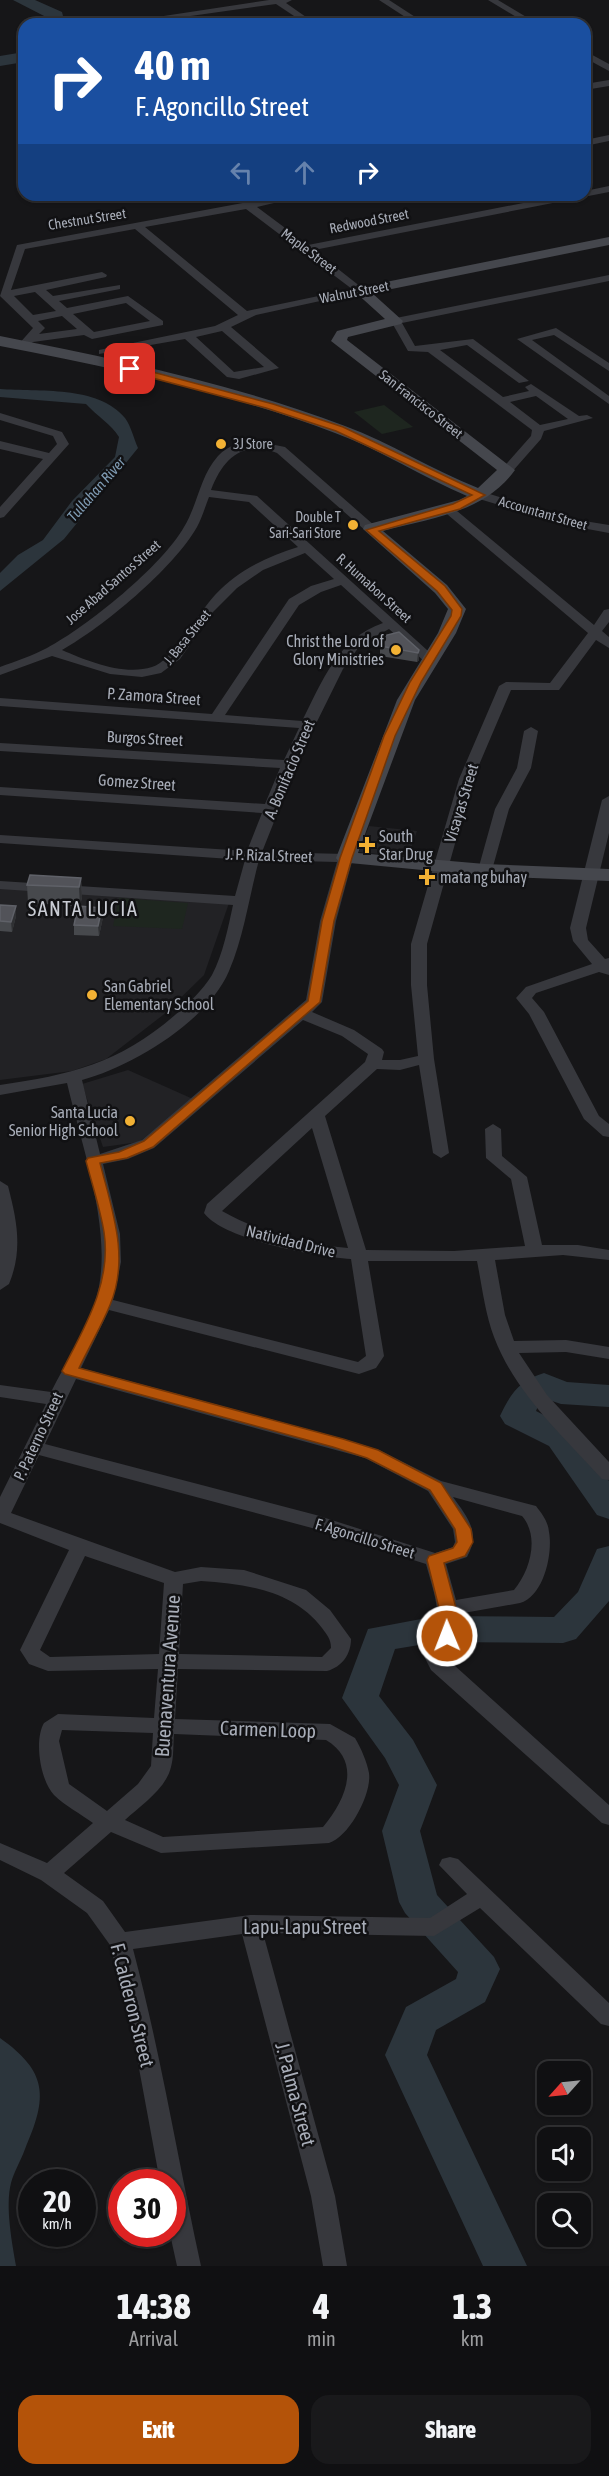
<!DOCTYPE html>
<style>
body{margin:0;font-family:"Asap Condensed",sans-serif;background:#19191b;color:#f1f3f6;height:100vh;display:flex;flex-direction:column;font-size:22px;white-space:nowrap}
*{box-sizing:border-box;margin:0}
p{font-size:20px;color:#9c9d9f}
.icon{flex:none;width:33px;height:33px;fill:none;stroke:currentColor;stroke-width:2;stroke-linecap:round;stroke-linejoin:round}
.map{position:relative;height:2266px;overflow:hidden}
.side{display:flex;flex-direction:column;background:#101012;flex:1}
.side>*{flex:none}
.guide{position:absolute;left:18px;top:18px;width:573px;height:183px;border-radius:18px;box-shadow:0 2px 4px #0004,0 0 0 2px #303032;background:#1a4fa0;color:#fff;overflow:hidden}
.needle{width:39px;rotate:243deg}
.buttons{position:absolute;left:537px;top:2061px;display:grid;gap:12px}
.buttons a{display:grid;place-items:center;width:54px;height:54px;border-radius:12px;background:#101012;box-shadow:0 2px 4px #0004,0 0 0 2px #303032;font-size:30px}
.speed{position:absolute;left:18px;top:2169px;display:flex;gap:12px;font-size:30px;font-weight:700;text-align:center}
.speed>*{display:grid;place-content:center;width:78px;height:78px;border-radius:50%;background:#101012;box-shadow:0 2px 4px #0004,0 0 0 2px #303032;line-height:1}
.speed small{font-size:15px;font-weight:400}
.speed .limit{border:9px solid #d22;background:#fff;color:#111}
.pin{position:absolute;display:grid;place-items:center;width:51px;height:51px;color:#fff;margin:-26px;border-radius:12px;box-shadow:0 3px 9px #0006}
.me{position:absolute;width:66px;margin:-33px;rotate:359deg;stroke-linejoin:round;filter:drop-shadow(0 0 4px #0008)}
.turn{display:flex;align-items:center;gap:21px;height:126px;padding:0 18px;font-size:27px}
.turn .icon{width:78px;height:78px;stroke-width:2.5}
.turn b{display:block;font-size:42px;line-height:51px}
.lanes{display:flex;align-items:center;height:57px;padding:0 18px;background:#0003;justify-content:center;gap:30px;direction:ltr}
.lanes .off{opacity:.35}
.eta{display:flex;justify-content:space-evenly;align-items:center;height:102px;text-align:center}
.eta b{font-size:36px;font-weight:800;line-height:42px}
.action{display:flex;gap:12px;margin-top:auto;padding:12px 18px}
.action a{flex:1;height:69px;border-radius:18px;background:#b45309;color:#fff;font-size:24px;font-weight:800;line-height:69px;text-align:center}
.action a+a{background:#19191b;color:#f1f3f6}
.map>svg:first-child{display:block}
.built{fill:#222225}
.green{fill:#1e261f}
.water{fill:#2c353c}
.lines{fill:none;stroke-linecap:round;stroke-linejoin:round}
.river{fill:#2c353c;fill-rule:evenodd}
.street{fill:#37383d;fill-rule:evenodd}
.secondary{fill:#45474d;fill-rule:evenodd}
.wall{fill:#47494d}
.shaded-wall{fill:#2f3033}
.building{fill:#525359;stroke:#5f6168;stroke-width:1.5}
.route{fill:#b45309;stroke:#753606;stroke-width:1.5}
.poi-dot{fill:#f2b134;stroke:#111113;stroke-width:2}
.labels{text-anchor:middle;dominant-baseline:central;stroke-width:5;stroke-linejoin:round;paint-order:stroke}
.far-street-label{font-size:14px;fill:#a8adb8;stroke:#111113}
.far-poi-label{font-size:14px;fill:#a8adb8;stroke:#111113;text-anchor:start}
.far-water-label{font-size:15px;font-style:italic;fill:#7f9bb3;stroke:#111113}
.poi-label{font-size:16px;fill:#a8adb8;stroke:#111113;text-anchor:start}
.street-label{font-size:16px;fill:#a8adb8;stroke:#111113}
.quarter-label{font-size:20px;letter-spacing:1.5px;fill:#c9ccd4;stroke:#111113}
.near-street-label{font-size:20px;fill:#a8adb8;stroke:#111113}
</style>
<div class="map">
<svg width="609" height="2266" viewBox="0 0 609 2266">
<rect width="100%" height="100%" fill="#161618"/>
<!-- built -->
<g class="built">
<polygon points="369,826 417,831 408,857 359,852"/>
<polygon points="0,888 229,903 204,975 163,1015 106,1059 72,1071 0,1080"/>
<polygon points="128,1070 193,1099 139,1142 103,1147 82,1084"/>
</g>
<!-- green -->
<g class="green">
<polygon points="384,405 413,427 382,434 354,412"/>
<polygon points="119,898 188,903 182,929 113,926"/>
</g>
<!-- water -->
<g class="water">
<path d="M0 389C38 392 98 385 125 418 131 426 134 439 138 448L64 539 0 591V573L18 555 43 540 72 501 115 457 119 437C111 424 97 416 86 404L0 397Z"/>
<path d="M0 2038C48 2072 48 2097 25 2149 21 2160 14 2172 11 2183 5 2206 12 2243 16 2266H0Z"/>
</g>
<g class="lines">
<!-- river -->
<g class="river">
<polygon points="13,0 35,0 62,12 65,24 49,24 48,18"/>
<polygon points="24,52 24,62 0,66 0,56"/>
<path d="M544 1373 567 1382 609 1385V1407L561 1404 546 1399 539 1404 536 1411 573 1430 609 1481V1519L597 1515 549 1446 505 1424 500 1416C510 1394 520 1380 544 1373Z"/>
<polygon points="609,1546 609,1601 576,1639 563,1643 437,1642 395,1649 379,1696 413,1740 437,1785 420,1831 437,1895 494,1957 500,1969 485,2002 436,2030 427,2055 527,2266 483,2266 385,2055 406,2007 456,1979 458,1972 405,1913 399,1902 382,1831 399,1785 385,1758 342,1698 368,1629 437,1616 554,1617 578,1592 597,1549"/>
</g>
<!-- street -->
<g class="street">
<polygon points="269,0 292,0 286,3 316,24 306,24 276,4 134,24 111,24"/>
<polygon points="379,0 389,0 426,24 416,24"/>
<polygon points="488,0 498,0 538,24 528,24"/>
<polygon points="585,51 609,64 609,71 585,58"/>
<polygon points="609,80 609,86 585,90 585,84"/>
<polygon points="609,135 609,141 585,146 585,140"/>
<path d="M609 186V192L314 250 366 291 256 315 231 327 279 368 239 379 227 377 185 339 99 354V350L215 326 238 315 135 229 25 249 11 290 102 272 107 275 106 277 46 290 53 296 120 285V289L59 301 67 308 128 296 163 321V325L92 339 84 335 33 342 24 348 18 345 33 328 0 296 17 245 286 195H308L257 207 308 245 564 195H585V191ZM246 209 352 289 247 311 145 227ZM35 292 56 311 33 315 14 296ZM126 303 150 321 94 332 73 314ZM62 316 77 329 39 334 45 328 38 321ZM222 331 264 367 234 372 196 337Z"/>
<polygon points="69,195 92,195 64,202 59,199"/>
<path d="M609 275V281L402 323 415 346 473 339 529 381 519 383 467 345 440 350 503 397 529 391 525 387 531 384 579 416 587 415 593 418 544 431 541 439 511 473H503L501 470 531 436 532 430 428 352 408 351 391 321 396 318ZM536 396 568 419 540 425 510 402Z"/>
<polygon points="556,328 609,363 609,371 554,335 532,340 609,396 609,404 517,339"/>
<polygon points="0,413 62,432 69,444 4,517 0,518 0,507 43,459 0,449 0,441 49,453 57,444 53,436 0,420"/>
<path d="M255 441 285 447 375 526V532H367L277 453C242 440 223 459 211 490L257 496 438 660 436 663H426L389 629 361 644 343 669 301 754 262 852 346 854 353 858 336 921 322 1002 312 1012 354 1030 382 1049 384 1052 382 1060H400L418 1056 411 985V944L459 779 499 686 506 682 550 683 588 633 441 509 447 505 451 506 594 625 604 610 609 609V622L602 631 609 637V648L596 640 559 690H511L473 779 427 944V985L434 1059 449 1153 441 1158 433 1153 419 1065 400 1070 377 1069 325 1116 366 1250 454 1251 525 1246 511 1179 486 1158 485 1129 493 1124 501 1129 502 1156 527 1177 542 1245H578L609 1250V1260L563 1255 495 1260 505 1315 514 1341 566 1340 609 1347V1359L566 1352 519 1353 547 1395 609 1462V1480L602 1479C563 1436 515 1393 494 1337 485 1313 482 1286 477 1261H368L384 1356 376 1368 359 1374 109 1310 81 1368 344 1439 379 1450 441 1481 536 1506C542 1514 548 1521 549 1532 553 1553 544 1596 520 1603L458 1614 456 1632 444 1656 609 1805V1825L602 1823 431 1670 424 1656C445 1618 437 1604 426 1564L312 1528 39 1455 11 1513 175 1572 201 1567 244 1570 306 1590 330 1610 351 1639C351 1654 342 1667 327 1671L178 1669 175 1719 330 1724 355 1738C361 1748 367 1762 369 1773 372 1794 349 1837 329 1843L161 1853 111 1832 64 1873 103 1901 125 1932 250 1915 430 1918 467 1894 439 1865 442 1859 450 1857 458 1859 609 2003V2026L601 2024 480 1908 434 1936 263 1933 335 2196 347 2266H323L311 2196 242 1934 133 1949C161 2054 178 2161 201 2266H177L170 2234H172V2182H160L131 2025 110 1945 87 1913 41 1880 0 1860V1843L47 1863 93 1823C81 1814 65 1806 54 1795 40 1780 34 1740 44 1723L58 1714 154 1718 158 1669 48 1671 29 1664 20 1650 69 1550 0 1523V1497L46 1404 0 1397V1385L51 1392C65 1364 85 1333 95 1302 116 1239 82 1148 67 1083L0 1095V1085C70 1075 120 1063 175 1015 188 1004 203 990 212 975 223 954 228 928 233 905L0 889V881L235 896 245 860 0 843V835L247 851 262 813 0 795V787L265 804 280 768 0 751V743L284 760 299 728 0 706V698L212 714 289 599 311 586 334 579 305 553 263 570 237 588 213 612 180 659 161 673 142 677 110 674 52 656 0 675V667C16 661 32 656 47 648 88 626 162 566 184 527 198 504 200 476 218 456 228 445 241 442 255 441ZM209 497 249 502 298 547C267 557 238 570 215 595 198 613 173 661 152 667 124 676 87 661 62 650 103 627 173 569 197 527 202 518 205 507 209 497ZM341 585 383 623C338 638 322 682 302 721L225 715 299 605 321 592ZM259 860 337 862 320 921 306 1000 142 1140 100 1154 82 1080C133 1066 208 1021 229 971 244 936 249 897 259 860ZM303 1020 342 1036 368 1054 365 1062 207 1204 204 1213C224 1240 318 1257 351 1259L366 1356 358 1362 113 1300 121 1262 120 1234 103 1164 128 1159 154 1148ZM312 1128 348 1248C303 1244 261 1233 222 1211ZM76 1379 365 1458 428 1491 453 1529 455 1542 453 1547 435 1553 316 1515 45 1444ZM453 1497 522 1516C540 1537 530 1571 514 1590L456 1600 446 1564 467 1557C481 1533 468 1518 453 1497ZM85 1556 164 1583 159 1654 50 1657 40 1650ZM201 1581C245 1584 293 1590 322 1628 327 1635 331 1639 331 1648L322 1657 179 1654 183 1584ZM62 1730 153 1733 151 1766 138 1784 107 1811 69 1784 59 1741ZM174 1734 326 1740C363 1762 345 1801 323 1827L163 1837 125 1820C140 1806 166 1789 171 1767 174 1757 173 1744 174 1734Z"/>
<polygon points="480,491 572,519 609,525 609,533 566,525 476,498 474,495"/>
<polygon points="531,727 538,731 531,768 509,809 492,870 485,874 480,873 478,870 495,809 517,768 524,731"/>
<polygon points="609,796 609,833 586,928 588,940 605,959 609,958 609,975 599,972 536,993 532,998 544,1012 599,1116 609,1124 609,1137 603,1136 584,1119 529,1014 516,998 526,987 592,964 573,941 570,928 602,800"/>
<path d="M0 1181 8 1186C17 1221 23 1250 9 1284L0 1290Z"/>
</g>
<!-- secondary -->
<path class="secondary" d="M609 237V245L372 293 403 321 401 324 348 337 347 340 515 470C484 513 431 518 383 531L447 585 466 609 456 633 415 700 358 853 485 864 609 869V881L485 876 339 862 336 858 397 700 438 633 448 609 435 593 363 529 365 525 459 500 467 496C422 477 381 450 335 433 227 392 113 368 0 346V336C116 359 234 384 345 426 391 443 432 470 478 488L497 470 331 341 337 331 385 319 354 291 361 287Z"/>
</g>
<!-- wall -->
<g class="wall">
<polygon points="380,646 419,650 419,660 417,662 380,656"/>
<polygon points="81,878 82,897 80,906 28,903 27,885"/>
<polygon points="0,905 16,906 16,916 12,932 0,931"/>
<polygon points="103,917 99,936 74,935 74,925"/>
</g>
<!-- shaded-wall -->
<g class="shaded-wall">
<polygon points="419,650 419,660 417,662 418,653"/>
<polygon points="81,878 82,897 80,906 79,887"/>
<polygon points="16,906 16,916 12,932 11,922"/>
<polygon points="102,908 103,917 99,936 98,926"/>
</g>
<!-- building -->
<g class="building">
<polygon points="399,632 419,650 418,653 380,646 383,636"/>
<polygon points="30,875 81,878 79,887 27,885"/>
<polygon points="0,905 16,906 11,922 0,921"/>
<polygon points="78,906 102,908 98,926 74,925"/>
</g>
<!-- route -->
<path class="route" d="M130 366 273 404 343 427 485 495 460 509 379 531 445 586 462 609 461 616 421 682 395 736 352 858 334 921 320 1002 153 1147 127 1158 100 1163C112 1210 130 1258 110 1305 101 1327 89 1347 79 1368L343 1439 378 1450 441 1483 471 1529 473 1542 465 1556 444 1563 456 1608V1636L447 1642 439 1636V1608L427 1560 429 1556 453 1548 457 1542 455 1529 430 1490 367 1458 333 1447 65 1374 62 1371C84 1328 112 1283 104 1232 100 1208 92 1184 86 1161L88 1158 119 1152 144 1141 308 1001 322 921 340 858 384 736 410 682 451 616 452 610 437 591 366 530 453 504 472 495 336 431 266 408 126 371 125 369Z"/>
<!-- markers -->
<g class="poi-dot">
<circle cx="221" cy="444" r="6"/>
<circle cx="353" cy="525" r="6"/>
<circle cx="396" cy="650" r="6"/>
<path d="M364 836h6v6h6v6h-6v6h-6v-6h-6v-6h6z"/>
<path d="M424 868h6v6h6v6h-6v6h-6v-6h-6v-6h6z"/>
<circle cx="92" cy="995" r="6"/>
<circle cx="130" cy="1121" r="6"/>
</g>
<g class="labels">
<!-- far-street labels -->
<g class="far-street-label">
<text transform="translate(87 219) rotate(-9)">Chestnut Street</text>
<text transform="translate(369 221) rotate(-11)">Redwood Street</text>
<text transform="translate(309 251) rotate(37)">Maple Street</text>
<text transform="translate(354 292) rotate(-11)">Walnut Street</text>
<text transform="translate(421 404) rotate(38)">San Francisco Street</text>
<text transform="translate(543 513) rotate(16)">Accountant Street</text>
<text transform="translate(113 582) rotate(-41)">Jose Abad Santos Street</text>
<text transform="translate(374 588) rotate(42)">R. Humabon Street</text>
<text transform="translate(187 637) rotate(-51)">J. Basa Street</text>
</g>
<!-- far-poi labels -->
<g class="far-poi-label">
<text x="233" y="444">3J Store</text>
<text x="341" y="517" text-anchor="end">Double T<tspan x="341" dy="16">Sari-Sari Store</tspan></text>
</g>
<!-- far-water labels -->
<g class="far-water-label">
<text transform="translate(96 489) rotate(-49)">Tullahan River</text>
</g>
<!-- poi labels -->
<g class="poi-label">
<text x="384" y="641" text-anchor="end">Christ the Lord of<tspan x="384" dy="18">Glory Ministries</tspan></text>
<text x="379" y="836">South<tspan x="379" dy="18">Star Drug</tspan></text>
<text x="440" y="877">mata ng buhay</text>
<text x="104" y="986">San Gabriel<tspan x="104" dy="18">Elementary School</tspan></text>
<text x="118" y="1112" text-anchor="end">Santa Lucia<tspan x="118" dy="18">Senior High School</tspan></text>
</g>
<!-- street labels -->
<g class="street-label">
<text transform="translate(154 696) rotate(4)">P. Zamora Street</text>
<text transform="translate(145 738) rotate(3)">Burgos Street</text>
<text transform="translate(289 769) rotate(-67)">A. Bonifacio Street</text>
<text transform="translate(137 782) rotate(4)">Gomez Street</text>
<text transform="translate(461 803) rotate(-73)">Visayas Street</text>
<text transform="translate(269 855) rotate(2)">J. P. Rizal Street</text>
<text transform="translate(291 1241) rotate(14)">Natividad Drive</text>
<text transform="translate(38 1436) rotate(-65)">P. Paterno Street</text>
<text transform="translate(365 1538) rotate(17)">F. Agoncillo Street</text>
</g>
<!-- quarter labels -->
<g class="quarter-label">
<text x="83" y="908">SANTA LUCIA</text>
</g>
<!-- near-street labels -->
<g class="near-street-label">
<text transform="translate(167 1676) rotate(-86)">Buenaventura Avenue</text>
<text transform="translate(268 1729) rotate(2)">Carmen Loop</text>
<text x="305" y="1926">Lapu-Lapu Street</text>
<text transform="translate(133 2005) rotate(76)">F. Calderon Street</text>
<text transform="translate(296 2094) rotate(75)">J. Palma Street</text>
</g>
</g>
</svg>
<div class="buttons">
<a><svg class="needle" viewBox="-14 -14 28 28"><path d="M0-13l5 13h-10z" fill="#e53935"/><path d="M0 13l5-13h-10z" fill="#9c9d9f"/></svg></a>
<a><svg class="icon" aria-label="sound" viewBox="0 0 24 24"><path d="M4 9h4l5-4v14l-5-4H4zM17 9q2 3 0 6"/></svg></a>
<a><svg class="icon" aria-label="search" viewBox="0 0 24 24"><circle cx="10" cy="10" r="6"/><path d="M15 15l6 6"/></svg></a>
</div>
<div class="speed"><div>20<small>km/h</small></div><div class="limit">30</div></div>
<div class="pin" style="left:130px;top:369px;background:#d93025"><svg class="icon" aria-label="arrive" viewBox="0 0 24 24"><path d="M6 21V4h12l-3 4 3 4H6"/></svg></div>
<svg class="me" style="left:447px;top:1636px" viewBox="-20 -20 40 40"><circle r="17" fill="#b45309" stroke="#fff" stroke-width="3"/><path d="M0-11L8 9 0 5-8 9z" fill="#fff"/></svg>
<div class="guide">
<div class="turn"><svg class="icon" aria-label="right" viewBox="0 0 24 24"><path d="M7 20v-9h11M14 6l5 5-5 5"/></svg><div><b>40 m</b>F. Agoncillo Street</div></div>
<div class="lanes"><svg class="icon off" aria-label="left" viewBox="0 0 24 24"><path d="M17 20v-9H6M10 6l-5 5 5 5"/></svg><svg class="icon off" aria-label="ahead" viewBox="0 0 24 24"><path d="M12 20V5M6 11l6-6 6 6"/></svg><svg class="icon" aria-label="right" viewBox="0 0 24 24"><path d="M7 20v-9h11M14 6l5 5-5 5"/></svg></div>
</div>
</div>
<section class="side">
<div class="eta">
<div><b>14:38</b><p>Arrival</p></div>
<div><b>4</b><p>min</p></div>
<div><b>1.3</b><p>km</p></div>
</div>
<div class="action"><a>Exit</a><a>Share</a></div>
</section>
